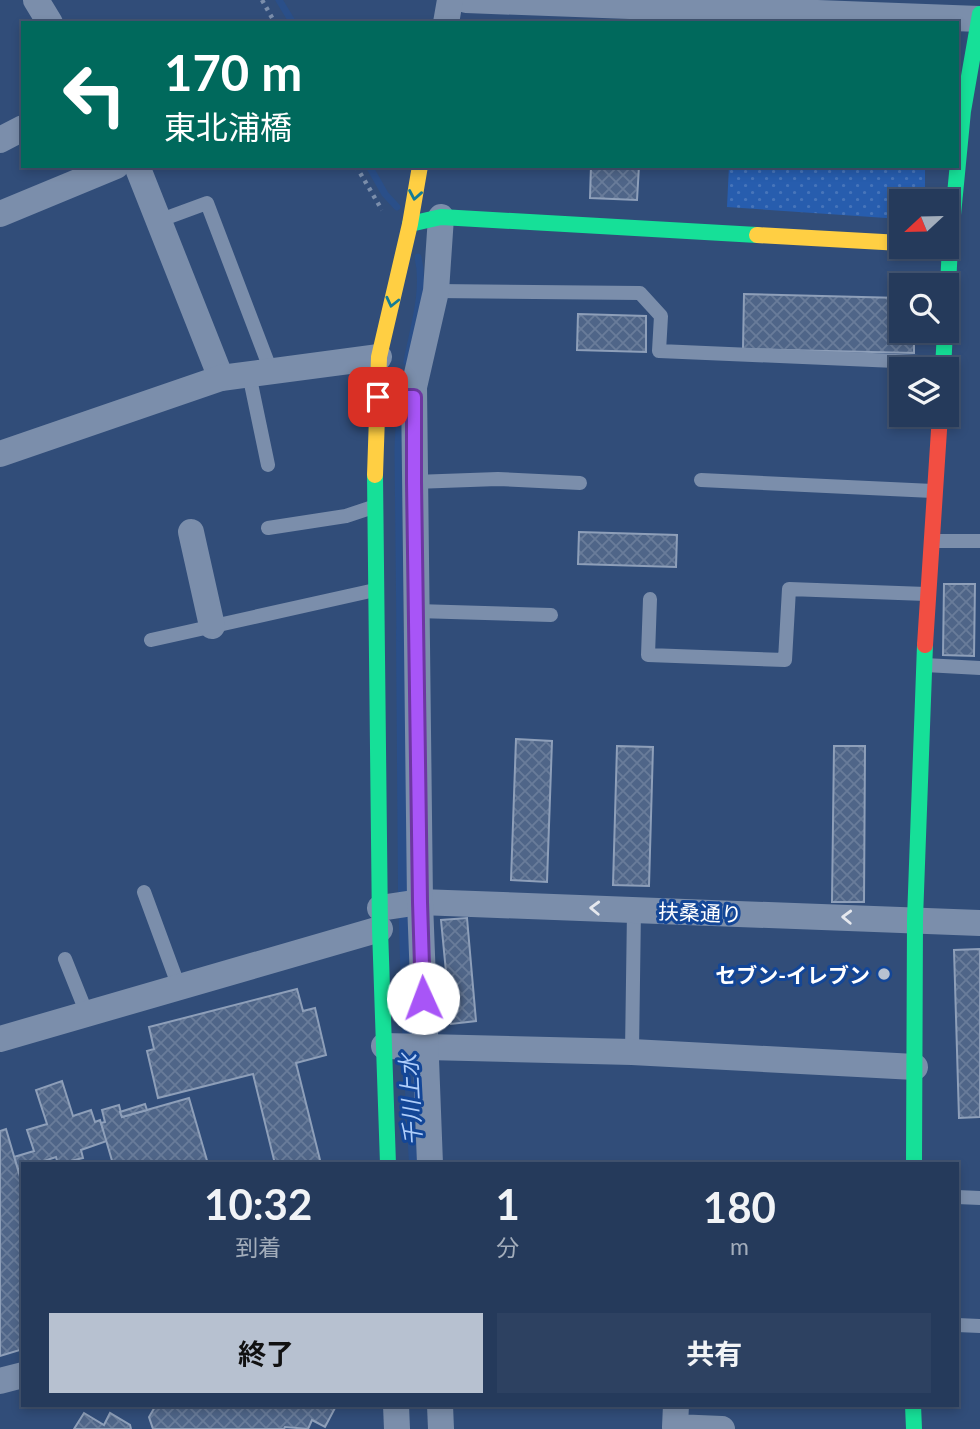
<!DOCTYPE html>
<html lang="ja">
<meta charset="utf-8">
<style>
body{margin:0;font-family:Lato,"Noto Sans JP",sans-serif;background:#2d4161;color:#f1f3f6;height:100vh;display:flex;flex-direction:column;font-size:26px;white-space:nowrap}
*{box-sizing:border-box;margin:0}
p{font-size:23px;color:#a3adbb}
.icon{flex:none;width:38px;height:38px;fill:none;stroke:currentColor;stroke-width:2;stroke-linecap:round;stroke-linejoin:round}
.map{position:relative;flex:1;overflow:hidden}
.drawer{position:absolute;left:21px;top:1162px;width:938px;height:245px;display:flex;flex-direction:column;background:#253a5b;border-radius:0px;box-shadow:0 4px 10px #0003,0 0 0 2px #425471}
.drawer>*{flex:none}
.top-card{position:absolute;left:21px;top:21px;width:938px;height:147px;border-radius:0px;box-shadow:0 4px 10px #0003,0 0 0 2px #425471;background:#00695c;color:#fff;overflow:hidden}
.needle{width:46px;rotate:248deg}
.controls{position:absolute;left:889px;top:189px;display:grid;gap:14px}
.controls a{display:grid;place-items:center;width:70px;height:70px;border-radius:0px;background:#253a5b;box-shadow:0 4px 10px #0003,0 0 0 2px #425471;font-size:35px}
.pin{position:absolute;display:grid;place-items:center;width:60px;height:60px;color:#fff;margin:-30px;border-radius:14px;box-shadow:0 4px 10px #0006}
.me{position:absolute;width:77px;margin:-38px;rotate:358deg;stroke-linejoin:round;filter:drop-shadow(0 0 5px #0008)}
.turn{display:flex;align-items:center;gap:24px;height:147px;padding:0 28px;font-size:32px}
.turn .icon{width:91px;height:91px;stroke-width:2.5}
.turn b{display:block;font-size:49px;line-height:60px}
.eta{display:flex;justify-content:space-evenly;align-items:center;height:119px;text-align:center}
.eta b{font-size:42px;font-weight:700;line-height:49px}
.button{display:flex;gap:14px;margin-top:auto;padding:14px 28px}
.button a{flex:1;height:80px;border-radius:0px;background:#b7c1d0;color:#111;font-size:28px;font-weight:700;line-height:80px;text-align:center}
.button a+a{background:#2d4161;color:#f1f3f6}
.map>svg:first-child{display:block}
.garden{fill:url(#garden-dots)}
.water{fill:#2a4f89}
.lines{fill:none;stroke-linecap:round;stroke-linejoin:round}
.stream{stroke:#2a4f89;stroke-width:7}
.building{fill:url(#building-cross-hatch);stroke:#8e9fb9;stroke-width:2}
.path{stroke:#7b8eab;stroke-width:4.5;stroke-dasharray:3.5 5;stroke-linecap:butt}
.lane{stroke:#7b8eab;stroke-width:14}
.street{stroke:#7b8eab;stroke-width:26}
.fast{stroke:#16e098;stroke-width:16}
.slow{stroke:#ffcf43;stroke-width:16}
.jam{stroke:#f24e42;stroke-width:16}
.oneway{stroke:#147c97}
.oneway2{stroke:#e5e8ee}
.route-casing{stroke:#6d37a1;stroke-width:18}
.route{stroke:#a855f7;stroke-width:12}
.poi-dot{fill:#b7c1d0;stroke:#134697;stroke-width:2.5}
.labels{text-anchor:middle;dominant-baseline:central;stroke-width:6;stroke-linejoin:round;paint-order:stroke}
.street-label{font-size:21px;fill:#fff;stroke:#134697}
.poi-label{font-size:21px;font-weight:bold;fill:#fff;stroke:#134697;text-anchor:end}
.water-label{font-size:23px;font-style:italic;fill:#b0cefa;stroke:#134697}
</style>
<div class="map">
<svg width="980" height="1429" viewBox="0 0 980 1429">
<defs>
<pattern id="garden-dots" width="8" height="8" patternUnits="userSpaceOnUse" patternTransform="scale(1.75)"><rect width="8" height="8" fill="#275dae"/><path d="M2 2h.1M6 6h.1" fill="none" stroke="#4775ba" stroke-width="1.8" stroke-linecap="round"/></pattern>
<pattern id="building-cross-hatch" width="8" height="8" patternUnits="userSpaceOnUse" patternTransform="scale(1.75)"><rect width="8" height="8" fill="#4f6588"/><path d="M0 0l8 8M0 8l8-8" fill="none" stroke="#697c9a"/></pattern>
</defs>
<rect width="100%" height="100%" fill="#314d79"/>
<!-- garden -->
<polygon class="garden" points="729,166 925,166 925,201 901,201 901,219 727,207"/>
<!-- water -->
<path class="water" d="M396 630 405 631C407 808 408 986 418 1164H409L403 1055 398 893Z"/>
<g class="lines">
<!-- stream -->
<g class="stream">
<polyline points="279,0 293,23"/>
<polyline points="369,166 385,194 397,207"/>
<path d="M407 362C413 328 426 291 418 257"/>
<polyline points="400,407 398,449 400,638"/>
</g>
</g>
<!-- building -->
<g class="building">
<polygon points="591,166 639,166 637,200 590,198"/>
<polygon points="744,294 901,298 901,331 914,331 914,353 743,349"/>
<polygon points="578,314 646,316 646,352 577,350"/>
<polygon points="579,532 677,535 676,567 578,564"/>
<polygon points="944,584 975,584 974,656 943,655"/>
<polygon points="516,739 552,741 547,882 511,880"/>
<polygon points="617,746 653,747 649,886 613,885"/>
<polygon points="834,746 865,746 864,902 832,902"/>
<polygon points="467,918 476,1021 451,1024 441,920"/>
<polygon points="980,949 980,1117 959,1118 954,950"/>
<polygon points="297,989 303,1011 315,1008 326,1055 296,1063 321,1164 275,1164 253,1074 158,1098 147,1051 154,1049 149,1027"/>
<polygon points="62,1081 73,1116 91,1110 95,1122 100,1120 107,1141 81,1150 83,1158 58,1164 56,1157 35,1164 23,1164 23,1168 17,1169 14,1157 34,1151 27,1130 47,1124 36,1090"/>
<polygon points="189,1098 208,1164 113,1164 101,1123 105,1122 102,1110 119,1105 122,1117"/>
<polygon points="145,1104 147,1110 122,1117 120,1112"/>
<polygon points="6,1129 23,1187 23,1349 0,1356 0,1131"/>
<polygon points="156,1405 334,1405 335,1408 325,1427 312,1420 308,1429 285,1427 284,1429 153,1429 149,1417"/>
<polygon points="84,1413 104,1425 110,1413 130,1425 131,1429 74,1429"/>
</g>
<g class="lines">
<!-- path -->
<g class="path">
<polyline points="262,0 275,23"/>
<polyline points="356,166 382,210"/>
</g>
<!-- lane -->
<g class="lane">
<polyline points="158,221 207,203 271,371"/>
<polyline points="436,291 640,293 661,316 659,351 942,363"/>
<polyline points="249,374 268,465"/>
<polyline points="701,480 933,491"/>
<polyline points="414,482 498,479 580,483"/>
<polyline points="268,528 346,516 373,507"/>
<polyline points="932,541 980,541"/>
<polyline points="650,599 648,655 785,660 789,589 926,594"/>
<polyline points="417,611 551,615"/>
<polyline points="151,640 375,590"/>
<polyline points="925,665 980,668"/>
<polyline points="144,892 179,987"/>
<polyline points="65,959 87,1014"/>
<polyline points="632,1052 634,910"/>
<polyline points="957,1197 980,1198"/>
<polyline points="957,1325 980,1326"/>
</g>
<!-- street -->
<g class="street">
<polyline points="36,0 50,23"/>
<polyline points="466,0 980,19"/>
<polyline points="446,23 450,0"/>
<polyline points="0,140 23,128"/>
<polyline points="137,166 221,378"/>
<polyline points="0,214 116,166"/>
<polyline points="0,454 221,378 379,357"/>
<polyline points="191,532 212,626"/>
<polyline points="380,908 420,902 980,923"/>
<polyline points="0,1039 380,929"/>
<polyline points="384,1046 632,1052 915,1067"/>
<polyline points="430,1164 420,902 414,387 436,291 441,217"/>
<polyline points="0,1381 23,1375"/>
<polyline points="396,1405 397,1429"/>
<polyline points="440,1405 441,1429"/>
<polyline points="676,1405 675,1427 722,1429"/>
</g>
<!-- fast -->
<g class="fast">
<polyline points="410,224 441,217 757,235"/>
<polyline points="947,305 950,246 963,111 980,14"/>
<polyline points="943,369 945,331"/>
<polyline points="375,475 380,929 388,1164"/>
<polyline points="914,1164 915,919 925,645"/>
<polyline points="913,1405 914,1429"/>
</g>
<!-- slow -->
<g class="slow">
<polyline points="757,235 901,243"/>
<polyline points="375,475 379,357 410,224 420,166"/>
</g>
<!-- jam -->
<polyline class="jam" points="925,645 940,415"/>
</g>
<!-- one-way arrows -->
<defs><path id="oneway-chevron" d="M-2-3.5L2.5 0L-2 3.5" fill="none" stroke-width="1.6" stroke-linecap="round" stroke-linejoin="round" transform="scale(1.75)"/></defs>
<g class="oneway">
<use href="#oneway-chevron" transform="translate(415 195) rotate(100)"/>
<use href="#oneway-chevron" transform="translate(392 302) rotate(103)"/>
</g>
<g class="oneway2">
<use href="#oneway-chevron" transform="translate(595 908) rotate(-178)"/>
<use href="#oneway-chevron" transform="translate(847 917) rotate(-178)"/>
</g>
<g class="lines">
<defs>
<polyline id="route" points="378,397 414,397 414,482 420,902 423,998"/>
</defs>
<!-- route casing -->
<use href="#route" class="route-casing"/>
<!-- route -->
<use href="#route" class="route"/>
</g>
<!-- markers -->
<circle class="poi-dot" cx="884" cy="974" r="7"/>
<g class="labels">
<!-- street labels -->
<g class="street-label">
<text transform="translate(700 912) rotate(2)">扶桑通り</text>
</g>
<!-- poi labels -->
<g class="poi-label">
<text x="870" y="974">セブン-イレブン</text>
</g>
<!-- water labels -->
<g class="water-label">
<text transform="translate(410 1100) rotate(-93)">千川上水</text>
</g>
</g>
</svg>
<div class="controls">
<a><svg class="needle" viewBox="-14 -14 28 28"><path d="M0-13l5 13h-10z" fill="#e53935"/><path d="M0 13l5-13h-10z" fill="#a3adbb"/></svg></a>
<a><svg class="icon" aria-label="search" viewBox="0 0 24 24"><circle cx="10" cy="10" r="6"/><path d="M15 15l6 6"/></svg></a>
<a><svg class="icon" aria-label="layers" viewBox="0 0 24 24"><path d="M12 4l9 5-9 5-9-5zM3 14l9 5 9-5"/></svg></a>
</div>
<div class="pin" style="left:378px;top:397px;background:#d93025"><svg class="icon" aria-label="arrive" viewBox="0 0 24 24"><path d="M6 21V4h12l-3 4 3 4H6"/></svg></div>
<svg class="me" style="left:423px;top:998px" viewBox="-20 -20 40 40"><circle r="19" fill="#fff"/><path d="M0-13L10 11 0 6-10 11z" fill="#a855f7"/></svg>
<div class="top-card">
<div class="turn"><svg class="icon" aria-label="left" viewBox="0 0 24 24"><path d="M17 20v-9H6M10 6l-5 5 5 5"/></svg><div><b>170 m</b>東北浦橋</div></div>
</div>
<section class="drawer">
<div class="eta">
<div><b>10:32</b><p>到着</p></div>
<div><b>1</b><p>分</p></div>
<div><b>180</b><p>m</p></div>
</div>
<div class="button"><a>終了</a><a>共有</a></div>
</section>
</div>
